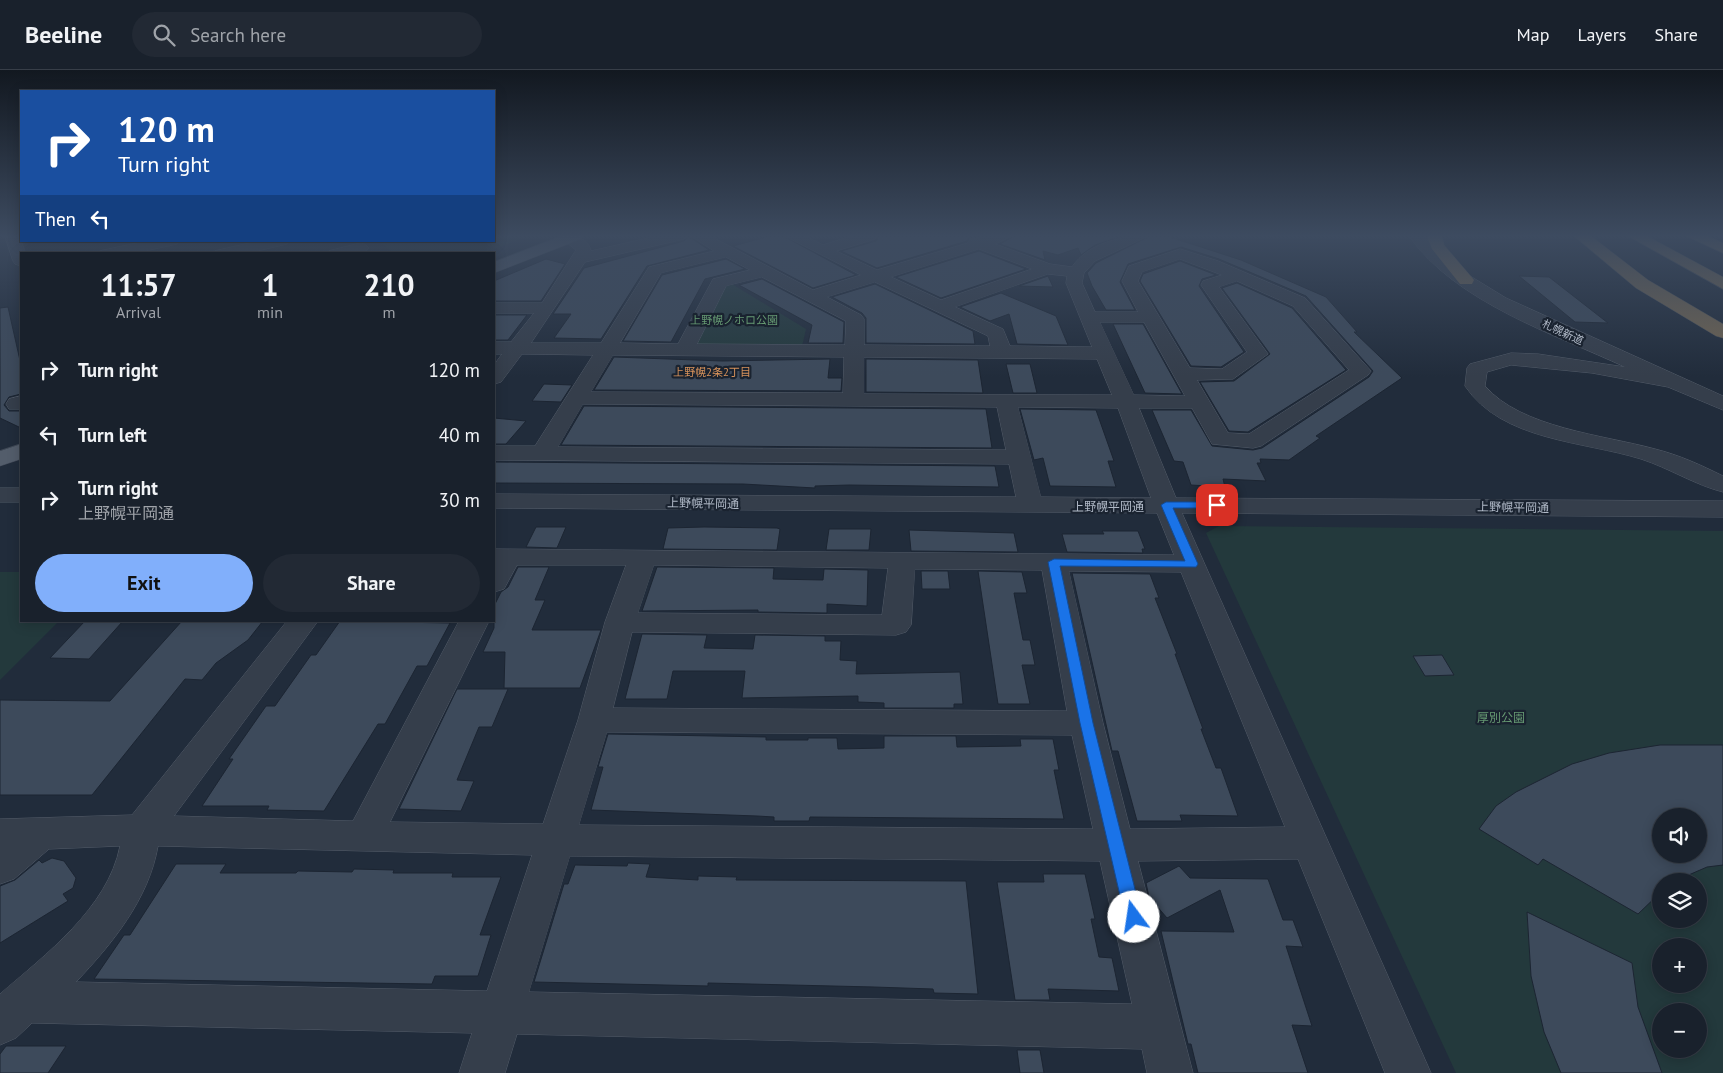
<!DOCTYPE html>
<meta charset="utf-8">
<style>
body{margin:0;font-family:"PT Sans","Noto Sans JP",sans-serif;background:#222934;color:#f1f3f6;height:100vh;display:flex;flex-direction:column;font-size:19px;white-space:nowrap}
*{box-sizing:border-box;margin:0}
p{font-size:16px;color:#9fa3a9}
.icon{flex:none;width:28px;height:28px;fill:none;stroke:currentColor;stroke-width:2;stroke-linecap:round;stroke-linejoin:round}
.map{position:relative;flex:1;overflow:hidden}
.side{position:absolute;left:20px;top:182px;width:475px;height:370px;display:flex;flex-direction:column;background:#19212c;border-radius:0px;box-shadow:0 2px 12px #0003,0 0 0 1px #373e48}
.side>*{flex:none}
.guide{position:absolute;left:20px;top:20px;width:475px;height:152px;border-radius:0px;box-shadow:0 2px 12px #0003,0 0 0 1px #373e48;background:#1a4fa0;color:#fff;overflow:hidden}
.fabs{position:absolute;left:1652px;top:738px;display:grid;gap:10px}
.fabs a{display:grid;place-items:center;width:55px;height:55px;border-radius:50%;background:#19212c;box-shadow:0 2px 12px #0003,0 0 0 1px #373e48;font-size:25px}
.pin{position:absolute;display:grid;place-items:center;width:42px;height:42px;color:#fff;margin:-21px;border-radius:10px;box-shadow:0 2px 8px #0006}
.me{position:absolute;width:55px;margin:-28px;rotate:346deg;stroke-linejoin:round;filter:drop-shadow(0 0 4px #0008)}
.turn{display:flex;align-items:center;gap:18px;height:105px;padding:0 15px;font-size:22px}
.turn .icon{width:65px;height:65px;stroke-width:2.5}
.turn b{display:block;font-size:35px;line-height:42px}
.then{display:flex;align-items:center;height:48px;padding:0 15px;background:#0003;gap:10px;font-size:19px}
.eta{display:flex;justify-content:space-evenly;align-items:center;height:85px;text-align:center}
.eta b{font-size:30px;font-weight:800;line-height:35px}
.cta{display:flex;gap:10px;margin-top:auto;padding:10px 15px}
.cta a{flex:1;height:58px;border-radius:30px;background:#81affb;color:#111;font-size:20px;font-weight:800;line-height:58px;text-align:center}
.cta a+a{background:#222934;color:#f1f3f6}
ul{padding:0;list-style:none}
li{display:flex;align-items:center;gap:15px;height:65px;padding:0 15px}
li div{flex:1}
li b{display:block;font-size:19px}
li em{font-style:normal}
header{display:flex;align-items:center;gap:30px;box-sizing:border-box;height:70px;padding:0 25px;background:#19212c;border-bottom:1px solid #373e48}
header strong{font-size:24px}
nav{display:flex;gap:28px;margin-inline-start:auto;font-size:18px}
.search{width:350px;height:45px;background:#222934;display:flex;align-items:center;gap:12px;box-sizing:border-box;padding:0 18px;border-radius:28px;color:#9fa3a9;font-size:19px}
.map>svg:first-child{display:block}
.green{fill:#23393c;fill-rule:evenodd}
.building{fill:#3d4a5b;stroke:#1c2532;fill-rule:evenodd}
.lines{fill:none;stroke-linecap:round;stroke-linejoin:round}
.minor-casing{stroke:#535c69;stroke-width:1}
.major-casing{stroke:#3e4754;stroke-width:1}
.highway-casing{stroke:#404956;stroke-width:1}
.minor{fill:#353e4b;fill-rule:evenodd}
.major{fill:#535d6b;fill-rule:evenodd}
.highway{fill:#716552;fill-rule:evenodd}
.route{fill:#1a73e8;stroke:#114b97}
.labels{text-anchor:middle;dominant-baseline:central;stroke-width:4.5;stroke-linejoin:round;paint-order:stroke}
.far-park-label{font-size:11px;fill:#669972;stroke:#1a2330}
.far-street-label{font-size:11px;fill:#b0b9c7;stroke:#1a2330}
.far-neighbourhood-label{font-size:11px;fill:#d7925b;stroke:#1a2330}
.street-label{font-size:12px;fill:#b0b9c7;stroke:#1a2330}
.park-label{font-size:12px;fill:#669972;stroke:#1a2330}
</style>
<header>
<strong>Beeline</strong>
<div class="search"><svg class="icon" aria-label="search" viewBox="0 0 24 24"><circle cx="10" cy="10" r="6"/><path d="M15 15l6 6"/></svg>Search here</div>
<nav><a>Map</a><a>Layers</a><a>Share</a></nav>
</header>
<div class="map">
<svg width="1723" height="1003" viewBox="0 0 1723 1003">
<rect width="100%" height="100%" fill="#212c3b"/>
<!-- green -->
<g class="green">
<polygon points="494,166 529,166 482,184 395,184 379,171 494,171"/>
<polygon points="727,211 806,259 801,281 684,280"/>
<path d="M1219 456 1723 461V1003H1456L1206 463ZM1661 746H1699V784H1661ZM1661 811H1699V849H1661ZM1661 876H1699V914H1661ZM1661 941H1699V979H1661Z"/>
<polygon points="0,502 21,502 21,551 59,551 0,610"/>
</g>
<!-- building -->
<g class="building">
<polygon points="688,166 709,180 647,196 601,269 554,268 571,244 553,244 584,198 684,171"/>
<polygon points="770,166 783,166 856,205 813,218 733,176"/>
<polygon points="879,166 979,166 970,167 967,171 877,198 841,181 876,171"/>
<polygon points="1014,166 1122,166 1095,175 1081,185 1078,178 1058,185 1043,181 1045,190 1000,174"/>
<polygon points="1150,166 1167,166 1241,190 1326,227 1357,262 1354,262 1402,308 1316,366 1320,368 1289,390 1260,389 1261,393 1257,393 1266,411 1223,409 1225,417 1191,415 1183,392 1174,391 1152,340 1191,340 1212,376 1253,380 1262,378 1369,307 1373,301 1306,226 1219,189 1181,177 1128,194 1120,212 1135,240 1106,240 1092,216 1087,203 1096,193"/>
<polygon points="979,181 1026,199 941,228 896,207"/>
<polygon points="546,189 565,194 541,231 494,231 494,211"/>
<polygon points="726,189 745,199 705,209 671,272 623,271 662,205"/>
<polygon points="1180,191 1216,205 1202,209 1199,216 1244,282 1221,297 1191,296 1140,211 1143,204"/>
<polygon points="1048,206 1053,217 1019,216"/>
<polygon points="1519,206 1549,207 1608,253 1575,252"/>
<polygon points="762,209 844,252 843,273 808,273 812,255 739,215"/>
<polygon points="1237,213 1292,238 1346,300 1248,362 1229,361 1200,312 1234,311 1270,284 1222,218"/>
<polygon points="875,214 973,261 975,274 866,273 866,248 862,243 832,227"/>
<polygon points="1001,223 1056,246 1068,275 1017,274 1009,244 990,251 960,237"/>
<polygon points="8,237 21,295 21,324 9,327 4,335 9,341 21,341 21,358 0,348 0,238"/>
<polygon points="494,245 527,245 508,270 494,270"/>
<polygon points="1113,254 1143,254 1182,324 1145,323"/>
<polygon points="614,287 722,291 830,289 828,308 842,308 841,321 594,320"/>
<polygon points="866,289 978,290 983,323 866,322"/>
<polygon points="1006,294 1030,294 1037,323 1013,323"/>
<polygon points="544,314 572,315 561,332 532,331"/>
<polygon points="584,336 986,339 992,378 561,375"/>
<polygon points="1020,339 1096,340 1114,391 1108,391 1116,417 1050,416 1043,388 1034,390"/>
<polygon points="494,348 526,351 506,374 494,374"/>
<polygon points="494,392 995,396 999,417 849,415 815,416 815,418 743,414 494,413"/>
<polygon points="536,457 566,457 557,478 526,477"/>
<polygon points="704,457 777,458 780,459 777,480 663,479 668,458"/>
<polygon points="829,459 871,459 869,480 826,480"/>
<polygon points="909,460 1014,463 1018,482 911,481"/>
<polygon points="1102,461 1138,461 1145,479 1142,479 1143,483 1067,482 1062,464 1104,464"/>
<polygon points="518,497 549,497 535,530 545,530 532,560 601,560 580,618 504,618 505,582 483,582 494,558 494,536 501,522 508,517"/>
<polygon points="657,497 774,498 773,509 823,510 824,499 868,500 867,536 827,534 827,543 758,542 758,540 642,541"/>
<polygon points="921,501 948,501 950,519 922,519"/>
<polygon points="978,501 1022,502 1027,523 1014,523 1023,570 1030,570 1035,595 1022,595 1030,634 998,634"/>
<polygon points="1072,503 1150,504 1159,528 1155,528 1177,584 1175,584 1203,659 1201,659 1216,698 1221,698 1238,746 1180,745 1182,751 1137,751 1118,681 1112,681"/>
<polygon points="85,551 123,551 89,589 50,588"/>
<polygon points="182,551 263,551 248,570 216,593 202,610 185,609 92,725 0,725 0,630 110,631"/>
<polygon points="340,551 450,553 427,596 417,596 385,654 378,654 324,741 267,740 269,736 202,736 233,689 229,689 266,636 275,636 311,585 316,585"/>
<polygon points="642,564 707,565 704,578 753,579 755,565 825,566 825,571 841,571 840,590 857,591 856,604 960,602 963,634 954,634 954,638 884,638 884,633 858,632 858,626 742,628 745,601 673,601 667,629 625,629"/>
<polygon points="1442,585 1454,605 1425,606 1413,586"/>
<polygon points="457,619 508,619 492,657 479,657 457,710 474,711 461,741 399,739"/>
<polygon points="608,664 766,667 766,670 808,670 808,668 837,668 838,679 884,678 884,666 956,666 957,677 1021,676 1020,669 1053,669 1059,700 1054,700 1064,749 810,747 809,751 774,751 774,747 757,746 591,740 603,697 598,697"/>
<path d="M1660 675H1723V795L1707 797 1675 811H1661V822L1638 844 1543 789 1538 795 1479 759 1496 736 1516 722 1572 694 1609 683ZM1661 746H1699V784H1661Z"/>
<polygon points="52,788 64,791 76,808 73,818 63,824 68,831 0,873 0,816 15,810 39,790 42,793"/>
<polygon points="628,793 650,794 646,807 698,810 698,806 737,807 736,810 966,811 978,924 934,923 933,919 874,917 708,913 708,916 534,912 564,814 568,814 575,795 627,796"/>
<polygon points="176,794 226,794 220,803 296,803 298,801 352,802 354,799 394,800 393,803 453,803 452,807 501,807 480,865 491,865 478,906 435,906 432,914 94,909 124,865 130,865"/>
<polygon points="1179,796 1190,808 1268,809 1283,850 1293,850 1303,877 1286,876 1312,956 1292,955 1308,1003 1198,1003 1191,974 1188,974 1161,861 1234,862 1220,820 1167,848 1149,827 1146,813"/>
<polygon points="1043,804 1085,804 1095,849 1091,849 1099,887 1112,888 1119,921 1048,919 1050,930 1015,930 997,812 1044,812"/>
<polygon points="1527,842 1632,893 1638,937 1662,1003 1561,1003 1544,962 1531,906"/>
<polygon points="6,976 66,976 48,1003 0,1003 0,984"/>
<polygon points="1017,980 1040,980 1044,1003 1020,1003"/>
</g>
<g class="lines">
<defs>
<g id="minor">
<polygon points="5,166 20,168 26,184 21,184 21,196 15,194 13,191"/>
<path d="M564 166C577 166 588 168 591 181L657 166H686L684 169 585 192 531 273H601L649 197 714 181 691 166H710L813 220 861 205 785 166H805L823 175 852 166H877L875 169 836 181 877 200 968 173 970 169 1012 166 995 174 1050 194 1072 197C1088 173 1121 166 1148 166L1095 191 1084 203 1082 213 1095 242H1138L1122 211 1129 196 1180 179 1218 191 1305 228 1371 301 1368 305 1261 376 1253 378 1212 374 1192 338H1139L1176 428 1723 431V447L1182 443 1431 1003H1385L1298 789 1138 791 1193 1003H1147L1142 979 517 964 505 1003H459L472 963 32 953 16 968 0 975V924C45 885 108 838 120 776L49 779 14 809 0 814V749L132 745 287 551H318L174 746 353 751 459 551H489L390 752 543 754 578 650 605 552 626 495H517L504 519 494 522V479L1174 485 1157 443 494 438V424L1016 427 1009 394 494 390V376H535L593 285 522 284 501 312 494 314V295L502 284H494V272H511L534 243H494V233H542L576 180 562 169ZM979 179 1032 199 941 230 891 207ZM726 187 750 200 713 209 678 274 620 273 661 203ZM1180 189 1222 205 1203 211 1201 215 1247 282 1222 299 1190 298 1138 211 1142 202ZM1048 204 1067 206 1066 213 1092 277 1010 276 1003 259 955 237ZM762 207 846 251 845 275 697 274 726 216ZM1237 211 1293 236 1349 300 1249 364 1228 363 1197 310 1233 309 1268 284 1219 217ZM875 212 988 266 990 276 864 275V249L861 245 827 227ZM1100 252H1144L1185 326 1134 325ZM613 285 844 287 843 323 591 322ZM864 287 1097 289 1112 325 864 324ZM583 334 997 337 1006 380 558 377ZM1018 337 1118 338 1151 428 1041 427ZM654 495 888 498 882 545 638 543ZM915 499 1042 500 1067 641 613 638 632 562 896 565 906 562 911 555ZM1069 501 1181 502 1285 757 1130 759 1103 653ZM607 662 1072 665 1093 759 579 755ZM158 776 532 785 487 921 76 912C112 874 149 829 158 776ZM570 786 1100 791 1132 934 529 922Z"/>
<path d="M1409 166H1425L1457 198 1506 228 1723 326V340L1668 317 1592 303 1511 295 1487 302 1485 316C1521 358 1604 365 1655 379 1679 385 1701 395 1723 406V422C1695 415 1669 398 1641 389 1583 371 1502 371 1465 316L1467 298 1470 294 1511 283 1538 284 1625 297C1554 264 1455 232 1409 166Z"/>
<polygon points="147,171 179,171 177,174 131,184 98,184 100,181"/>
<polygon points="259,171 289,171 287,174 244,184 213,184 215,181"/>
<polygon points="361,173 366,175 369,178 366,181 356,184 327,184 329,181"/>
<polygon points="21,326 21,339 9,339 6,334 9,329"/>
<rect x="0" y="418" width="21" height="14"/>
</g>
<g id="major">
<polygon points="561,166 583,166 581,169 494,203 494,192"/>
<polygon points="21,374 21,389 0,396 0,381"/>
</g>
<g id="highway">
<polygon points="1427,166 1442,166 1444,175 1474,210 1472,214 1460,214 1432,179"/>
<polygon points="1574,166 1591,166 1648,210 1723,254 1723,268 1716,266 1636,218"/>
<polygon points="1628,166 1647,166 1723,207 1723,219"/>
<polygon points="1686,166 1708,166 1723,173 1723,183"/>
</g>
</defs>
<!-- minor casing -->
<use href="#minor" class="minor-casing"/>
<!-- major casing -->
<use href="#major" class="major-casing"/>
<!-- highway casing -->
<use href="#highway" class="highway-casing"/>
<!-- minor -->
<use href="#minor" class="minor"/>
<!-- major -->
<use href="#major" class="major"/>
<!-- highway -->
<use href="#highway" class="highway"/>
</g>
<!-- sky -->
<linearGradient id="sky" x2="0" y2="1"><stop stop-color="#121820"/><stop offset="0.54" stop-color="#3d4b60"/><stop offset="1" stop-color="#3d4b60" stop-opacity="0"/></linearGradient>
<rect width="1723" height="307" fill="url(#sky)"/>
<!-- route -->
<polygon class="route" points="1166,432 1217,432 1222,435 1217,438 1173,438 1198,494 1196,497 1060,496 1093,653 1142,847 1140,853 1134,855 1128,853 1125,847 1080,653 1048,492 1054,489 1185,491 1161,435"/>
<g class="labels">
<!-- far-park labels -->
<g class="far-park-label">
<text x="734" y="250">上野幌ノホロ公園</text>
</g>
<!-- far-street labels -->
<g class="far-street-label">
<text transform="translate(1563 262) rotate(25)">札幌新道</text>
</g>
<!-- far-neighbourhood labels -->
<g class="far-neighbourhood-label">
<text x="712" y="302">上野幌2条2丁目</text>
</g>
<!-- street labels -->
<g class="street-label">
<text transform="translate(703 433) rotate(1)">上野幌平岡通</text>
<text x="1108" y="436">上野幌平岡通</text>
<text transform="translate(1513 437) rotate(1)">上野幌平岡通</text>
</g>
<!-- park labels -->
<g class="park-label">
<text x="1501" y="647">厚別公園</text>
</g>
</g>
</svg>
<div class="fabs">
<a><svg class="icon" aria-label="sound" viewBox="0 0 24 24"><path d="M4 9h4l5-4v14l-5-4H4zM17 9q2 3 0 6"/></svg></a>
<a><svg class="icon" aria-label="layers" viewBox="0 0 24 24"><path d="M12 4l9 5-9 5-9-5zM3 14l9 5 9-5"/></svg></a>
<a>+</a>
<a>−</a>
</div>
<div class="pin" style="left:1217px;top:435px;background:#d93025"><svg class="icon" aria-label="arrive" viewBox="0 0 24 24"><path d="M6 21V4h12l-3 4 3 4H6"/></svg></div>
<svg class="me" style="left:1134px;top:847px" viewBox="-20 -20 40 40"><circle r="19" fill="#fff"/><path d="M0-13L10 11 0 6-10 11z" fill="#1a73e8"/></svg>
<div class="guide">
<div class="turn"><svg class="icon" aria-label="right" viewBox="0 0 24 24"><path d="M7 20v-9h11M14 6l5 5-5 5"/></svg><div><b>120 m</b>Turn right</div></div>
<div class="then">Then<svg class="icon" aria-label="left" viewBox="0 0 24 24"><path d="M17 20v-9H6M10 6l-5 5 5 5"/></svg></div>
</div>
<section class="side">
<div class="eta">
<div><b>11:57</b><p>Arrival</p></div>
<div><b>1</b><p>min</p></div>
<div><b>210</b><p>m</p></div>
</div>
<ul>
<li><svg class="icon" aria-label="right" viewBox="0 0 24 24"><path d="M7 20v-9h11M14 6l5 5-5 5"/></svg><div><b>Turn right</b></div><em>120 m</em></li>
<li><svg class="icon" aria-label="left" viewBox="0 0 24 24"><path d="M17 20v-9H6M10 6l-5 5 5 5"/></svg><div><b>Turn left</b></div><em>40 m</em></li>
<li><svg class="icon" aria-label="right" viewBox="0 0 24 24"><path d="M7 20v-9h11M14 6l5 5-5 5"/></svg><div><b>Turn right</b><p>上野幌平岡通</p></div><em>30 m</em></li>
</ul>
<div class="cta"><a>Exit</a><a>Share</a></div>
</section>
</div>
